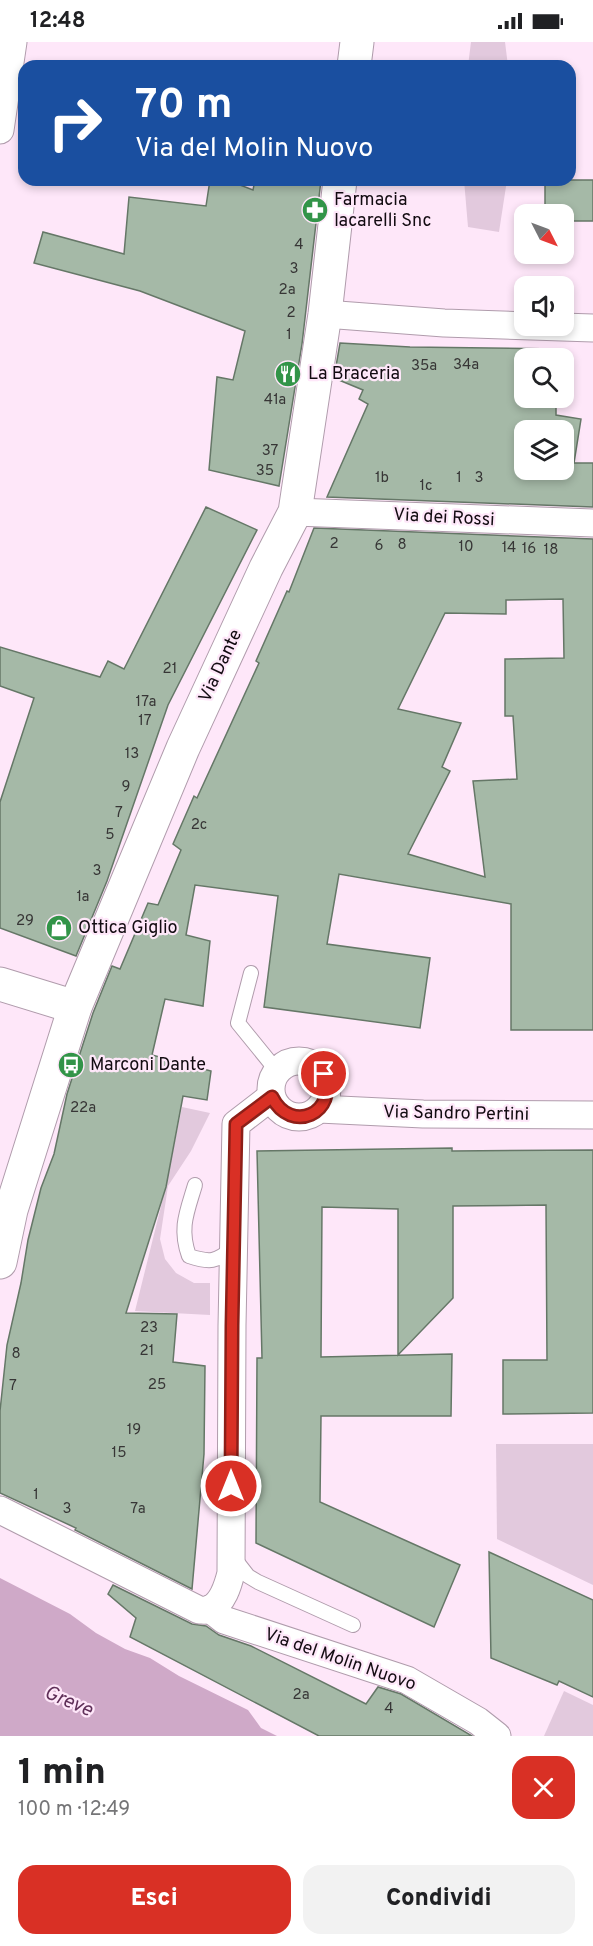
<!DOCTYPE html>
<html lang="it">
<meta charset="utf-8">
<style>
body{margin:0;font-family:Overpass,sans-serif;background:#f2f2f2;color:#202124;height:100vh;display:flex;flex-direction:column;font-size:22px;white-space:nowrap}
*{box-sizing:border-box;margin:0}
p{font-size:20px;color:#757577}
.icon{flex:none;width:33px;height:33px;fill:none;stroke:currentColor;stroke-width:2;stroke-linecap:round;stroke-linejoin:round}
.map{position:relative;height:1694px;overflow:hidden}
.side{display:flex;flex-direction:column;background:#fff;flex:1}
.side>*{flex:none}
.banner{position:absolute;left:18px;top:18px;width:558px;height:126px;border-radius:18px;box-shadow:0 3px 9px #0003;background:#1a4fa0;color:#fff;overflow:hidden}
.needle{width:39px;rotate:132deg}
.buttons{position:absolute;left:514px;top:162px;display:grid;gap:12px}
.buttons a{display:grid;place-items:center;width:60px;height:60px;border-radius:12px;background:#fff;box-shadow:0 3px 9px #0003;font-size:30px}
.pin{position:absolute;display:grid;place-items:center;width:51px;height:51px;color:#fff;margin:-26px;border:3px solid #fff;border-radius:50%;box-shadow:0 2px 6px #0007}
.me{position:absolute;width:66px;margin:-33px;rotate:0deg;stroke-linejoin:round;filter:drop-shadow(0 0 4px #0008)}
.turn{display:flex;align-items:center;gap:21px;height:126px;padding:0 18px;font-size:27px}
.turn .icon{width:78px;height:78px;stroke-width:2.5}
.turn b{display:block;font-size:42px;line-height:51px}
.round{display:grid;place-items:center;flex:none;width:63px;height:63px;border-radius:18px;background:#f2f2f2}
.overview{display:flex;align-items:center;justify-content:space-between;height:102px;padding:0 18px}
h1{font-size:36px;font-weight:800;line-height:45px}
.button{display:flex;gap:12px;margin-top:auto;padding:12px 18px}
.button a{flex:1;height:69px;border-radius:18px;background:#d93025;color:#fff;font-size:24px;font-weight:800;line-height:69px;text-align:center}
.button a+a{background:#f2f2f2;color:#202124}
.status{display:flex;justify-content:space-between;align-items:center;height:42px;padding:0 30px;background:#fff;direction:ltr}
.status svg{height:16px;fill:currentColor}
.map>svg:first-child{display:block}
.green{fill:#e2c9dd}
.water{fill:#cfa9c8}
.building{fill:#a5b9a7;stroke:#657767;stroke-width:1.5;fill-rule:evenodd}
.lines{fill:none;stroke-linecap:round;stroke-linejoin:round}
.lane-casing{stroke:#b09cac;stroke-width:16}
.street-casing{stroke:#b09cac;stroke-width:29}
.secondary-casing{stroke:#b09cac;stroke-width:35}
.lane{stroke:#fff;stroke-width:14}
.street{stroke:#fff;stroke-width:27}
.secondary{stroke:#fff;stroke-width:33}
.route-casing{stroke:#8d1f18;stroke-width:15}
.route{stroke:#d93025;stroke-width:10}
.labels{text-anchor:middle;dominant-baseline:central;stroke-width:4.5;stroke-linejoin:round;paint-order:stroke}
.number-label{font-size:15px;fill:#373636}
.poi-label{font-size:18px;fill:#120b11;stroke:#fee7f9;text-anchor:start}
.street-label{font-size:18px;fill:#120b11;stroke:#fee7f9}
.water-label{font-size:20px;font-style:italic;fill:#5f2f58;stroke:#fee7f9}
</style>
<div class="status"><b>12:48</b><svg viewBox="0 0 49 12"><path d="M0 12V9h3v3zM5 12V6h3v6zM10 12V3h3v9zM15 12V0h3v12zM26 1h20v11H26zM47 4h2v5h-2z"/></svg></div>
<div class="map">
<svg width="593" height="1694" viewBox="0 0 593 1694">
<rect width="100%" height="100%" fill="#fee7f9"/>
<!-- green -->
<g class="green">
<polygon points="471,0 505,0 508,24 468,24"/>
<polygon points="464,138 507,138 499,190 468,185"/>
<polygon points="182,1065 210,1071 191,1109 168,1144 160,1197 165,1217 176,1231 194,1241 210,1241 210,1273 135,1269 166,1144"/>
<polygon points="496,1402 593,1402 593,1543 497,1497"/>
<polygon points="564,1649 593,1663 593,1694 544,1694"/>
</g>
<!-- water -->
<polygon class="water" points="0,1536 70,1572 96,1591 125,1607 150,1616 179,1634 248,1668 261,1686 277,1694 0,1694"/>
<!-- building -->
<g class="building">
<polygon points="210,138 227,138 253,148 255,138 321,138 302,302 279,444 209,428 217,335 233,338 245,289 140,249 34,221 43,190 124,212 129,155 206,164"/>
<polygon points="545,138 593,138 593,179 564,179 564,172 545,172"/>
<path d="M340 301 410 305 557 307V316H525V356H556V373L581 377 574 421H593V465L327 455 368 362 359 357 363 348 334 336ZM525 388H564V428H525Z"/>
<polygon points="206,465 257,488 168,663 107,839 76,914 0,886 0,760 34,656 0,644 0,605 100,635 108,619 124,627"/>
<path d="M314 486 593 497V988H511V862L339 832 327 902 430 916 420 986 264 965 278 854 195 843 186 893 210 899 203 964 165 957 152 1013 211 1029 207 1058 183 1054 166 1145 126 1271 177 1272 173 1320 205 1324 204 1412 192 1547 75 1488 76 1486 0 1451V1369L7 1303 21 1241 28 1198 41 1146 54 1112 67 1052 93 971 112 924 120 927 148 861 158 863 181 808 173 802 194 754 197 756 259 621 256 619 287 549 289 550ZM563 557 564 616 505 617V674H513L517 737 473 739 485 835 408 812 450 729 442 725 461 681 398 667 445 571 506 572V558Z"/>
<polygon points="452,1106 452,1109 593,1108 593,1371 503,1372 503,1318 547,1318 546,1163 453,1164 453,1256 398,1313 398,1167 322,1165 321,1315 452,1312 451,1374 321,1374 320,1460 460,1523 434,1585 256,1501 257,1316 262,1316 257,1109"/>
<polygon points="489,1510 593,1558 593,1655 559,1639 557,1643 491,1616"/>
<polygon points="113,1543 192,1582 206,1584 219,1593 251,1604 366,1662 378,1645 401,1652 472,1694 319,1694 130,1595 136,1576 108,1552"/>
</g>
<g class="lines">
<defs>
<g id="lane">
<polyline points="251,931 238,981 277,1029"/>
<path d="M195 1143C187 1170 179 1186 189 1214 210 1221 216 1220 233 1206"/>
<polyline points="234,1516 248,1534 258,1540 353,1583"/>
</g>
<g id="street">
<polyline points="0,88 13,0"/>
<polyline points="325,272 444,281 593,286"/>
<polyline points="295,470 593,481"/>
<circle cx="299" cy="1047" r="28"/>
<polyline points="319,1067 423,1072 593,1073"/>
<path d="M0 1468 199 1568C203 1568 207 1569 210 1567 223 1561 228 1543 231 1531L232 1284 236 1082 271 1055"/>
<polyline points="210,1567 224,1578 407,1638 478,1679 497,1694"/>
</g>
<g id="secondary">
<polyline points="354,24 357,0"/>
<polyline points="0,942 75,965"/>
<polyline points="0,1220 11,1168 75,965 183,706 266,526 295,470 325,272 340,138"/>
</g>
</defs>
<!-- lane casing -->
<use href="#lane" class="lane-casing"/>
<!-- street casing -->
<use href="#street" class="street-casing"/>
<!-- secondary casing -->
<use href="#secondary" class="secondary-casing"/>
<!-- lane -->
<use href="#lane" class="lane"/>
<!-- street -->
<use href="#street" class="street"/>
<!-- secondary -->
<use href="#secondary" class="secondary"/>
</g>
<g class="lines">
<defs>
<path id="route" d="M231 1444 232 1284 236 1082 272 1055C291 1093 339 1071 324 1032"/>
</defs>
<!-- route casing -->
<use href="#route" class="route-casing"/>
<!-- route -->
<use href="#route" class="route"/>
</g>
<!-- icons -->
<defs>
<symbol id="pharmacy-disc" viewBox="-11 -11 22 22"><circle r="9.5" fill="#329448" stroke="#fee7f9"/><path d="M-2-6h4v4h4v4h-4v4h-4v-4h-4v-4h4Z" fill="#fff"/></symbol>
<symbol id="restaurant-disc" viewBox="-11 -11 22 22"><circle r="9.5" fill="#329448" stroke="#fee7f9"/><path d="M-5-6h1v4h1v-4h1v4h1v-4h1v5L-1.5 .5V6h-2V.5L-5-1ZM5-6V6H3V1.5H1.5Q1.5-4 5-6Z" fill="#fff"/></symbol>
<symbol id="shop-disc" viewBox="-11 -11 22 22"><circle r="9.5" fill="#329448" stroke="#fee7f9"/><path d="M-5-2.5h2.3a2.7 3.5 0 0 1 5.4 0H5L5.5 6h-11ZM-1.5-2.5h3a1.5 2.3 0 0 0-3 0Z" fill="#fff"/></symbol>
<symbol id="bus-disc" viewBox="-11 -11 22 22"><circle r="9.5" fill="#329448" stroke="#fee7f9"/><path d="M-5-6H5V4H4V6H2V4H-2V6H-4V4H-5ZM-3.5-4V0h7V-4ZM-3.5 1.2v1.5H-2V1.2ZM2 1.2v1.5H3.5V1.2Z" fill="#fff"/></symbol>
</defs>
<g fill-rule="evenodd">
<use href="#pharmacy-disc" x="300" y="153" width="30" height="30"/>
<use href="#restaurant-disc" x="273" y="317" width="30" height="30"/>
<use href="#shop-disc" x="44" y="871" width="30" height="30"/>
<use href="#bus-disc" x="56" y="1008" width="30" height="30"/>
</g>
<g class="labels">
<!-- number labels -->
<g class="number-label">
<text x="299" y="203">4</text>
<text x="294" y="227">3</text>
<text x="287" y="248">2a</text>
<text x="291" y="271">2</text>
<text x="289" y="293">1</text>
<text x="466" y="323">34a</text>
<text x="424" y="324">35a</text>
<text x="275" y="358">41a</text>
<text x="270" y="409">37</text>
<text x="265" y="429">35</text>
<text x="382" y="436">1b</text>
<text x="459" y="436">1</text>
<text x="479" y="436">3</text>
<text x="426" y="444">1c</text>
<text x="334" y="502">2</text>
<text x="402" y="503">8</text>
<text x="379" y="504">6</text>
<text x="466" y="505">10</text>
<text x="509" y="506">14</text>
<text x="529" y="507">16</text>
<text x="551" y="508">18</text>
<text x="170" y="627">21</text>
<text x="146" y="660">17a</text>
<text x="145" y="679">17</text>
<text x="132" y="712">13</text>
<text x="126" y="745">9</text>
<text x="119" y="771">7</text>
<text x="199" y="783">2c</text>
<text x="110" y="793">5</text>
<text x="97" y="829">3</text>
<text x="83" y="855">1a</text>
<text x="25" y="879">29</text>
<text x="83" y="1066">22a</text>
<text x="149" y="1286">23</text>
<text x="147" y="1309">21</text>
<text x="16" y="1312">8</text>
<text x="157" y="1343">25</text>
<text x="13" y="1344">7</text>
<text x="134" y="1388">19</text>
<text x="119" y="1411">15</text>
<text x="36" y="1453">1</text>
<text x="67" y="1467">3</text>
<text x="138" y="1467">7a</text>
<text x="301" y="1653">2a</text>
<text x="389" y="1667">4</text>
</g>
<!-- poi labels -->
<g class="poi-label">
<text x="334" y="158">Farmacia<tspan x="334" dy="21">Iacarelli Snc</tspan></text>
<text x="308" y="332">La Braceria</text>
<text x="78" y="886">Ottica Giglio</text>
<text x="90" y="1023">Marconi Dante</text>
</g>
<!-- street labels -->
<g class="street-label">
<text transform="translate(444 476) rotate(3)">Via dei Rossi</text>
<text transform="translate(221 624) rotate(-65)">Via Dante</text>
<text transform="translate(456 1072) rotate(1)">Via Sandro Pertini</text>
<text transform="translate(340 1618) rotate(19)">Via del Molin Nuovo</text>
</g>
<!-- water labels -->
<g class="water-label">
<text transform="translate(68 1660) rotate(23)">Greve</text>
</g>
</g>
</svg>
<div class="buttons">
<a><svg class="needle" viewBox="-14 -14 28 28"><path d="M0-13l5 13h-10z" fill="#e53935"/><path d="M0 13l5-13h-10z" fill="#757577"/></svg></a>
<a><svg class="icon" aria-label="sound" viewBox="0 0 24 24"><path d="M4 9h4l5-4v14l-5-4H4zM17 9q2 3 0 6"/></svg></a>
<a><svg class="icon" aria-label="search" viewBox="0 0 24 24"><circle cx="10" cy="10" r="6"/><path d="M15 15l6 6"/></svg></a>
<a><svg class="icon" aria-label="layers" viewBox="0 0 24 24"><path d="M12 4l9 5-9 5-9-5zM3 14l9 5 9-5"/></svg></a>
</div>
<div class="pin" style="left:324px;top:1032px;background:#d93025"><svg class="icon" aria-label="arrive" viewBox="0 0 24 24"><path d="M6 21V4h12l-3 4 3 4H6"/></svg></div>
<svg class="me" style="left:231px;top:1444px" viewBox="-20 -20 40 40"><circle r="17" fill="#d93025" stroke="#fff" stroke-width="3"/><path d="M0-11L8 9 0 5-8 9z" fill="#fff"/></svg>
<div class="banner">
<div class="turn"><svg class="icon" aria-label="right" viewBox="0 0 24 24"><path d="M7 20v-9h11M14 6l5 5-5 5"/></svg><div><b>70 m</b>Via del Molin Nuovo</div></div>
</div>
</div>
<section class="side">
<div class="overview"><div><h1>1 min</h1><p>100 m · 12:49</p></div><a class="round" style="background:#d93025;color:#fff"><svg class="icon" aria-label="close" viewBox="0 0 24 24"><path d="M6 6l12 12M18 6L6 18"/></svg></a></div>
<div class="button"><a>Esci</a><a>Condividi</a></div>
</section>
